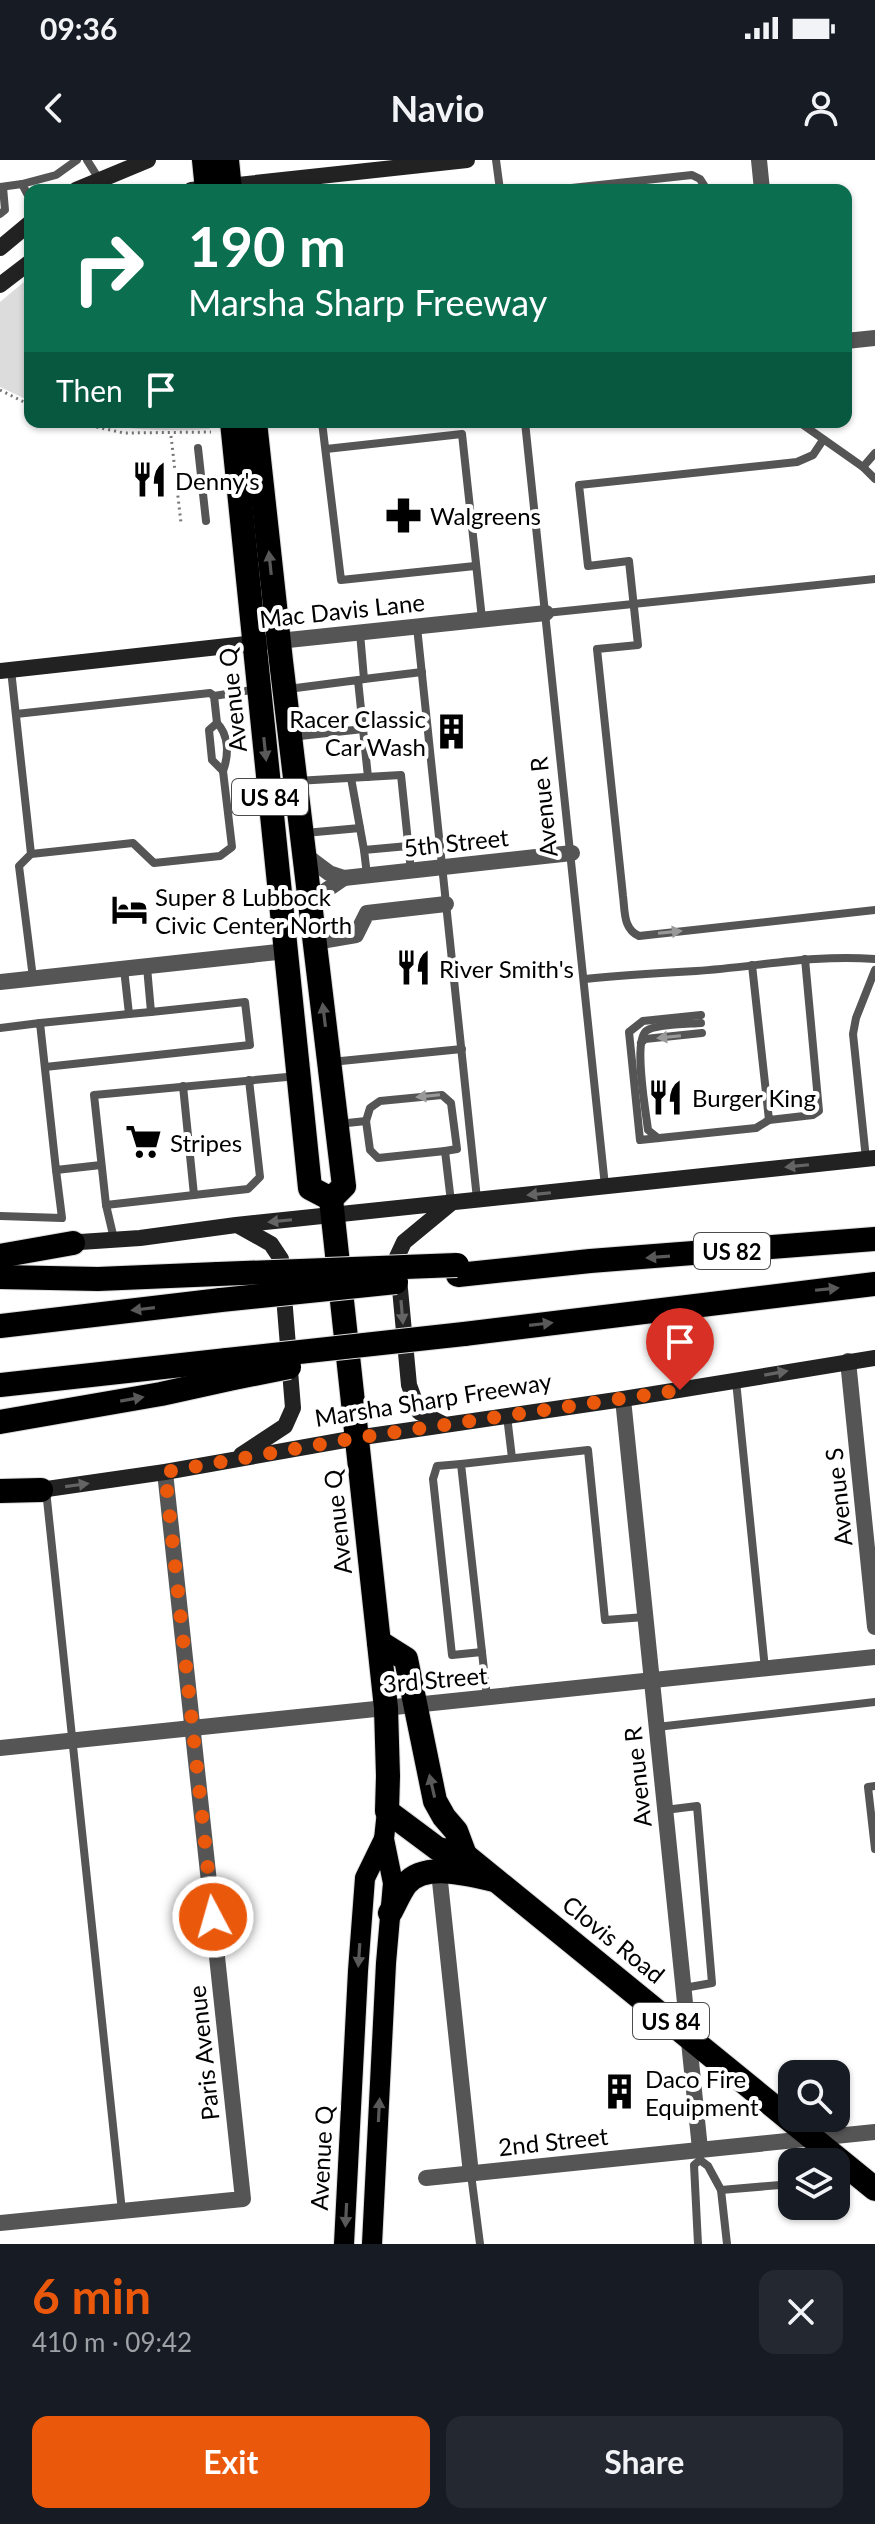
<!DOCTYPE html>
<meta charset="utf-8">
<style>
body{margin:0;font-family:Lato,sans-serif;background:#242831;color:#f1f3f6;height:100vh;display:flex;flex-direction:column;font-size:30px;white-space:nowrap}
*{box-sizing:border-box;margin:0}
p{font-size:26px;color:#9ea1a6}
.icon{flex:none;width:44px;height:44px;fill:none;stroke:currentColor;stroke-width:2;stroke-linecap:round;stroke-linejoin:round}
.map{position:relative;height:2084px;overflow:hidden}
.sheet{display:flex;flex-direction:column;background:#171b24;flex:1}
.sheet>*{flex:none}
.top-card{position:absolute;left:24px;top:24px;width:828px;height:244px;border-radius:16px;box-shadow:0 2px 6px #0004;background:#0b6e4f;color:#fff;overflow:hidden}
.tools{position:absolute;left:778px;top:1900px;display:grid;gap:16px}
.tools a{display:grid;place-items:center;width:72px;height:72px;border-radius:16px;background:#171b24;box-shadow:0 2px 6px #0004;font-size:40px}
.pin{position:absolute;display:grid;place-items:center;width:68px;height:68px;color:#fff;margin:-82px -34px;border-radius:50% 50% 50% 0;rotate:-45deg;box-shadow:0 0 8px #0007}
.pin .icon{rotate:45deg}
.me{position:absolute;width:88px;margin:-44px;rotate:354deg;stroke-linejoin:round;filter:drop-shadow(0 0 6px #0008)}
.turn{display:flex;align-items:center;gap:28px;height:168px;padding:0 32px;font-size:36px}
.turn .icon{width:104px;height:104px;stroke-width:2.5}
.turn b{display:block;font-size:56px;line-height:68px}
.then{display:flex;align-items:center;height:76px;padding:0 32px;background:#0003;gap:16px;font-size:30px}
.round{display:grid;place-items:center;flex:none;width:84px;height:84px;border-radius:16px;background:#242831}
.summary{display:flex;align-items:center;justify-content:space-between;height:136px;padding:0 32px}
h1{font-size:48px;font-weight:700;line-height:60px;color:#ea580c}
.primary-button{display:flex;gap:16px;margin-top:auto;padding:16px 32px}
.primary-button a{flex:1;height:92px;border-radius:16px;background:#ea580c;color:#fff;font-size:32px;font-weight:700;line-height:92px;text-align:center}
.primary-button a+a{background:#242831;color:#f1f3f6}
.status{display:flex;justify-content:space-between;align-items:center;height:56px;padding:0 40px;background:#171b24;direction:ltr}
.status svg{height:22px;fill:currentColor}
header{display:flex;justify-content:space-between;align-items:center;height:104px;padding:0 32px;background:#171b24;font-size:36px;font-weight:700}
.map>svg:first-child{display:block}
.green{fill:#dcdcdc}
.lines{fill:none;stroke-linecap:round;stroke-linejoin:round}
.primary-casing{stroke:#dbdbdb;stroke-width:22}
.highway-casing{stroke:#dbdbdb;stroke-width:26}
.path{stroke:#777;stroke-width:3;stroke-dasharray:2 4;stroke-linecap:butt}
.lane{stroke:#555;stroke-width:8}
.street{stroke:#555;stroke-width:16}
.secondary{stroke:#222;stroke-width:16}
.primary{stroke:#000;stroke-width:20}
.highway{stroke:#000;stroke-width:24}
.highway-bridge-casing{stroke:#dbdbdb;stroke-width:26;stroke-linecap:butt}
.highway-bridge{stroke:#000;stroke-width:24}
.oneway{fill:#595959}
.oneway2{fill:#999}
.oneway3{fill:#646464}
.route{stroke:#ea580c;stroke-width:14;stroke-dasharray:0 25.2}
.labels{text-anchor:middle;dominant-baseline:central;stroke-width:8;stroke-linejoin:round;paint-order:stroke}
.shield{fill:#fff;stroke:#4c4c4c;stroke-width:2}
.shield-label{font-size:22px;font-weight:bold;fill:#000}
.poi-label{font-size:24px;fill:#000;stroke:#fff;text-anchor:start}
.street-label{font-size:24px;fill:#000;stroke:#fff}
</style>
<div class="status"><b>09:36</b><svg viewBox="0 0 49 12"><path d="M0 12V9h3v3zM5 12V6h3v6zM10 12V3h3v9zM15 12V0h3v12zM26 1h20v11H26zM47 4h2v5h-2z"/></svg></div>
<header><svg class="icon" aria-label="back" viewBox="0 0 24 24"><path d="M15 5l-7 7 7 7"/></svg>Navio<svg class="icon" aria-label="person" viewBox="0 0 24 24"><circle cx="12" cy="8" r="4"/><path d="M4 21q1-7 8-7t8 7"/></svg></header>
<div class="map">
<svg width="875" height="2084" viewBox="0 0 875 2084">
<rect width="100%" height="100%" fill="#fff"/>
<!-- green -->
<g class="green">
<polygon points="30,117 30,241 0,227 0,142"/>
<path d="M89 262H209L210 269C168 272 130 270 89 262Z"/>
</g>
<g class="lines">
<defs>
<g id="primary">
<polyline points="344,2084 358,1811 365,1718 384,1679"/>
<polyline points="372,2084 386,1803 393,1723 384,1679 387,1651"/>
</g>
<g id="highway">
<polyline points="204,0 207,30"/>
<polyline points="227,0 230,30"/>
<polyline points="232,262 310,1028 331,1039"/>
<polyline points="255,262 281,501 344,1026 331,1039"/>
<polyline points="331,1039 386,1548 388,1616 387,1651 438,1689 465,1695 875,2029"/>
<polyline points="0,1096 73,1083"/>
<polyline points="458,1115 590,1101 875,1079"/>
<polyline points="0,1117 98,1119 218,1114"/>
<polyline points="0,1166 221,1140"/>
<polyline points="464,1174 875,1124"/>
<polyline points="0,1225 227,1200"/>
<polyline points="0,1262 161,1234 229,1219"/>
<polyline points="0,1331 41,1330"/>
<polyline points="379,1482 406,1499 435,1641 444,1657 456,1671 465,1695"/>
<path d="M390 1753C395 1744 400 1732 406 1724 425 1701 470 1715 495 1720"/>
</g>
</defs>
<!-- primary casing -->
<use href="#primary" class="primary-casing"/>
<!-- highway casing -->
<use href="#highway" class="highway-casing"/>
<!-- path -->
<g class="path">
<polyline points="0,230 30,245"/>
<polyline points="73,262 124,273 211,272"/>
<polyline points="171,276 181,363"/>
</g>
<!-- lane -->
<g class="lane">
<polyline points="87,0 99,19"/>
<polyline points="496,0 500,30"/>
<polyline points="22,24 56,15 77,0"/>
<polyline points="0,27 22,24 30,39"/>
<polyline points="553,30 692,15 700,19 707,30"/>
<polyline points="0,54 5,50 3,27"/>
<polyline points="322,262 341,420 475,406"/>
<polyline points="525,262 605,1026"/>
<polyline points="799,262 863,307 875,319"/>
<path d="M823 280 813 295 797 302 579 325 588 406 629 401 638 485 597 489 623 736C625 751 623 769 639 776L875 750"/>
<polyline points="198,288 206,361"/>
<polyline points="326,289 462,274 482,459"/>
<polyline points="863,307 875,293"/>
<polyline points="546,453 875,419"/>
<polyline points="417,467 477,1039"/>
<polyline points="11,510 31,694 19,706 33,818"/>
<polyline points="364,519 422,512"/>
<polyline points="359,520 364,519 360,473"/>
<polyline points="288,529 358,520 363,569"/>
<polyline points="16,554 210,533 214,536"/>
<path d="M217 563C229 575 229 595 223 611"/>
<polyline points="291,577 363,569 368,617"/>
<polyline points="351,618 364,690"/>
<polyline points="296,621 401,615 411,711"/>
<polyline points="305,673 360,668"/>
<polyline points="31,694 133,683 154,703 220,696 232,687 223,611 212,600 209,570 217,563 214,536 258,529"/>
<polyline points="367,715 364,690 408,686"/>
<polyline points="752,805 769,960 813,955 819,951 805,799"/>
<path d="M585 819C622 815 659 813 696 811 757 807 813 794 875 799"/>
<polyline points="129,854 151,852"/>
<polyline points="701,855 643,861 629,872 640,980 756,968 769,960"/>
<polyline points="40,863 129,854 124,809"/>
<polyline points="0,868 40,863 56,1010 101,1005"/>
<polyline points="641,883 645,879 702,873"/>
<polyline points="331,902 462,889"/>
<polyline points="45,907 250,885 245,842 151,852 147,807"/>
<polyline points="366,961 370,948 380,941 442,935 451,943 457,989 445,991"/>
<polyline points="338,964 366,961 370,990 378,998 445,991 451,1042"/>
<path d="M658 978 648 970C646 952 633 882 646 871 654 864 689 864 701 863"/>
<polyline points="866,999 853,874 856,858 875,810"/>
<polyline points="194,1035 248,1029 260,1017 249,920"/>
<polyline points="106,1045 194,1035 183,926"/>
<polyline points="0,1056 62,1058 56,1010"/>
<polyline points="114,1079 106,1045 94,935 298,916"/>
<polyline points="736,1221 765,1509"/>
<polyline points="507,1256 512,1298"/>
<polyline points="461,1304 437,1306 433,1319 452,1495 482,1492"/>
<polyline points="46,1330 122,2051"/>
<polyline points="487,1537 461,1304 588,1290 605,1460 645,1457"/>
<polyline points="657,1567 875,1542"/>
<polyline points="875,1626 868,1627 875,1689"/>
<polyline points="665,1650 697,1646 712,1823 684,1828"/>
<polyline points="700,2000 708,2006 721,2030"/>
<polyline points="471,2014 480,2084"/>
<polyline points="698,2084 694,2005 700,2000 700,1989"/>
<polyline points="727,2084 721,2030 792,2024"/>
</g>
<!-- street -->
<g class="street">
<polyline points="759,0 762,30"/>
<polyline points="846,181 875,178"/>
<polyline points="269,482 546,453"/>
<polyline points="305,695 329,713 344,718 572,693"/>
<polyline points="311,747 325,731 344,718"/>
<polyline points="315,782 356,775 367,753 446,744"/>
<polyline points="0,822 287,791"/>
<polyline points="848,1201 875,1467"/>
<polyline points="623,1239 700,1989"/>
<polyline points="0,1588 875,1497"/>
<polyline points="439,1712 471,2014"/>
<polyline points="426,2018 875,1972"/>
<polyline points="0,2063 243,2039 165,1312"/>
</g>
<!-- secondary -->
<g class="secondary">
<polyline points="76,30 148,0"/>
<polyline points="191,30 467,0"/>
<polyline points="0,88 30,63"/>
<polyline points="0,125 30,102"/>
<polyline points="0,511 255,483"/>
<polyline points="239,1066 271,1084 281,1099 293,1248 285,1266 241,1295"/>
<polyline points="65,1083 140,1078 236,1065 875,998"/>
<polyline points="443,1264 419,1252 409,1225 397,1097 404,1082 450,1044"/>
<polyline points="33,1331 165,1312 356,1278 623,1239 875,1198"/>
</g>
<!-- primary -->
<use href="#primary" class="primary"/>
<!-- highway -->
<use href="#highway" class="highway"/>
<defs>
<g id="highway-bridge">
<polyline points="218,1114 457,1105"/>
<polyline points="221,1140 396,1122"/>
<polyline points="227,1200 464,1174"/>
<polyline points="229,1219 289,1207"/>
</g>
</defs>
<!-- highway-bridge casing -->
<use href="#highway-bridge" class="highway-bridge-casing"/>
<!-- highway-bridge -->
<use href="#highway-bridge" class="highway-bridge"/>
</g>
<!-- one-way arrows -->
<defs><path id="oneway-solid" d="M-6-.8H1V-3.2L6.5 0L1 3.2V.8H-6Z" transform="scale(2)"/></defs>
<g class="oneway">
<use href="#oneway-solid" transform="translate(270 403) rotate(-96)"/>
<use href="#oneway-solid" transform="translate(265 589) rotate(84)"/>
<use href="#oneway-solid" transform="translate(324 855) rotate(-97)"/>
<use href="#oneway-solid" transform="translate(658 1097) rotate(176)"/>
<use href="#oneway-solid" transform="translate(827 1129) rotate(-6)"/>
<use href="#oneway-solid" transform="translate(143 1149) rotate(173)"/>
<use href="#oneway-solid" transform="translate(541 1164) rotate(-7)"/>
<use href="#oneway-solid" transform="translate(132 1239) rotate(-10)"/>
<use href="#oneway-solid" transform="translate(432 1626) rotate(-103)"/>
<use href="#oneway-solid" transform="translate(359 1795) rotate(94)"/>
<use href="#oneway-solid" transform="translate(379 1950) rotate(-87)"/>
<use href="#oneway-solid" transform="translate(346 2055) rotate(93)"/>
</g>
<g class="oneway2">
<use href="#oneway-solid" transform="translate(670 772) rotate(-6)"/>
<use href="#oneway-solid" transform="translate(669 877) rotate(174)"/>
<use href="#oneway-solid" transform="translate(428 936) rotate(174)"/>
</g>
<g class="oneway3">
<use href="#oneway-solid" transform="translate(797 1006) rotate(174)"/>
<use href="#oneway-solid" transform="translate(539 1034) rotate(174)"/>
<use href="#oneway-solid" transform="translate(280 1061) rotate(174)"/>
<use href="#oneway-solid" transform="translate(402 1152) rotate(85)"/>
<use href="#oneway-solid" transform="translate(776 1213) rotate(-10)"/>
<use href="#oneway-solid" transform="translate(77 1325) rotate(-8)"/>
</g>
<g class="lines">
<!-- route -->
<polyline class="route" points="213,1757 165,1312 356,1278 680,1230"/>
</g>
<!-- icons -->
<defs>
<symbol id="restaurant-bare" viewBox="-9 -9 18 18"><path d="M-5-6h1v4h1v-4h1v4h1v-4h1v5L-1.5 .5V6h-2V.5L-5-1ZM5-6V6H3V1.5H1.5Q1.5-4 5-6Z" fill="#000" stroke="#fff" stroke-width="2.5" paint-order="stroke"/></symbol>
<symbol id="pharmacy-bare" viewBox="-9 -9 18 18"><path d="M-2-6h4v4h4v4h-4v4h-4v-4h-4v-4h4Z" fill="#000" stroke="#fff" stroke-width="2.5" paint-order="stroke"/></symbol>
<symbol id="building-bare" viewBox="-9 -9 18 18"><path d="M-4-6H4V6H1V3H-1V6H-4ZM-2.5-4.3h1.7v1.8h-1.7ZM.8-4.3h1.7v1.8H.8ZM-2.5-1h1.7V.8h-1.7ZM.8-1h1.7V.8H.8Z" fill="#000" stroke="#fff" stroke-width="2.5" paint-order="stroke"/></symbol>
<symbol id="hotel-bare" viewBox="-9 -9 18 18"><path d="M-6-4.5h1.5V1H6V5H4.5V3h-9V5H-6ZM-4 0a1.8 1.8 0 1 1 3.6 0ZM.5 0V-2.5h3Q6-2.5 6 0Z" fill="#000" stroke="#fff" stroke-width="2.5" paint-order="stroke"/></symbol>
<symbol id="supermarket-bare" viewBox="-9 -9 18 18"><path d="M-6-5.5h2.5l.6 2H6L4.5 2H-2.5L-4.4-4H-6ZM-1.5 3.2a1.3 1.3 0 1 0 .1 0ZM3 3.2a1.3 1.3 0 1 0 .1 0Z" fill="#000" stroke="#fff" stroke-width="2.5" paint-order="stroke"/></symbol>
</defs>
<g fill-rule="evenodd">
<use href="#restaurant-bare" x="124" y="294" width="51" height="51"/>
<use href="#pharmacy-bare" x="378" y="330" width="51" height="51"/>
<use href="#building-bare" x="426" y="546" width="51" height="51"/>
<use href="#hotel-bare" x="104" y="724" width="51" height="51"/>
<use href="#restaurant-bare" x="388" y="782" width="51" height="51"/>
<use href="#restaurant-bare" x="640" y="912" width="51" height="51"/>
<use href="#supermarket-bare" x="118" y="956" width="51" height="51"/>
<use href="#building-bare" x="594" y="1906" width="51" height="51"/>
</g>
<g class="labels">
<!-- shield labels -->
<g class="shield">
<rect x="232" y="619" width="76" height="36" rx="6"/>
<rect x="694" y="1073" width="76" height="36" rx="6"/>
<rect x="633" y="1843" width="76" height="36" rx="6"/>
</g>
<g class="shield-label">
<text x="270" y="637">US 84</text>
<text x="732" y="1091">US 82</text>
<text x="671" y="1861">US 84</text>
</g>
<!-- poi labels -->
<g class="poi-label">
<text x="175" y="320">Denny's</text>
<text x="430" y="355">Walgreens</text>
<text x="426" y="558" text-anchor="end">Racer Classic<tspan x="426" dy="28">Car Wash</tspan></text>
<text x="155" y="736">Super 8 Lubbock<tspan x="155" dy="28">Civic Center North</tspan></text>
<text x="439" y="808">River Smith's</text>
<text x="692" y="937">Burger King</text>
<text x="170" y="982">Stripes</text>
<text x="645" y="1918">Daco Fire<tspan x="645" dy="28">Equipment</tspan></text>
</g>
<!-- street labels -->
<g class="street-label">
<text transform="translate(342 450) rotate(-6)">Mac Davis Lane</text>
<text transform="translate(232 540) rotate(-96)">Avenue Q</text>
<text transform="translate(543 647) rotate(-96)">Avenue R</text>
<text transform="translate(456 682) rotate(-6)">5th Street</text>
<text transform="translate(433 1239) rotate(-9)">Marsha Sharp Freeway</text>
<text transform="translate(838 1337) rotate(-96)">Avenue S</text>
<text transform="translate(337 1362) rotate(-96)">Avenue Q</text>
<text transform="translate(435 1519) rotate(-5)">3rd Street</text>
<text transform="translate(637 1617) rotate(-96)">Avenue R</text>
<text transform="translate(614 1779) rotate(39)">Clovis Road</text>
<text transform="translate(203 1893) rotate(-96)">Paris Avenue</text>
<text transform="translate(553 1981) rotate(-6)">2nd Street</text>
<text transform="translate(321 1998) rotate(-87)">Avenue Q</text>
</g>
</g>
</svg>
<div class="tools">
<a><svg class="icon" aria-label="search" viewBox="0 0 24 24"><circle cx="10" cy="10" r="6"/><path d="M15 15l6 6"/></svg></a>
<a><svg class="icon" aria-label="layers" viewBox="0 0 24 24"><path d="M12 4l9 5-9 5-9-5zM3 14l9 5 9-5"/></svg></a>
</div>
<div class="pin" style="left:680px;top:1230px;background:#d93025"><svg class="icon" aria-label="arrive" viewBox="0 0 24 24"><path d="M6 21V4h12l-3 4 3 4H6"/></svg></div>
<svg class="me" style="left:213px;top:1757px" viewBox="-20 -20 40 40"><circle r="17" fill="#ea580c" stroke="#fff" stroke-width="3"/><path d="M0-11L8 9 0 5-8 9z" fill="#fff"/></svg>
<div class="top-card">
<div class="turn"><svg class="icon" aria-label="right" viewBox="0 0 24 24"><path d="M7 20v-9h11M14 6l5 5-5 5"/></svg><div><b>190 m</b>Marsha Sharp Freeway</div></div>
<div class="then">Then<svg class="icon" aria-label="arrive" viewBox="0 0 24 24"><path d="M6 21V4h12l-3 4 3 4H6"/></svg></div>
</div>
</div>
<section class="sheet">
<div class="summary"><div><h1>6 min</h1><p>410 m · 09:42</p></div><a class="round"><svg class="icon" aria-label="close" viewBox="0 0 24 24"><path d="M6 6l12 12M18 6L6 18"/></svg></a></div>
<div class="primary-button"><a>Exit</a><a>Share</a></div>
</section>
